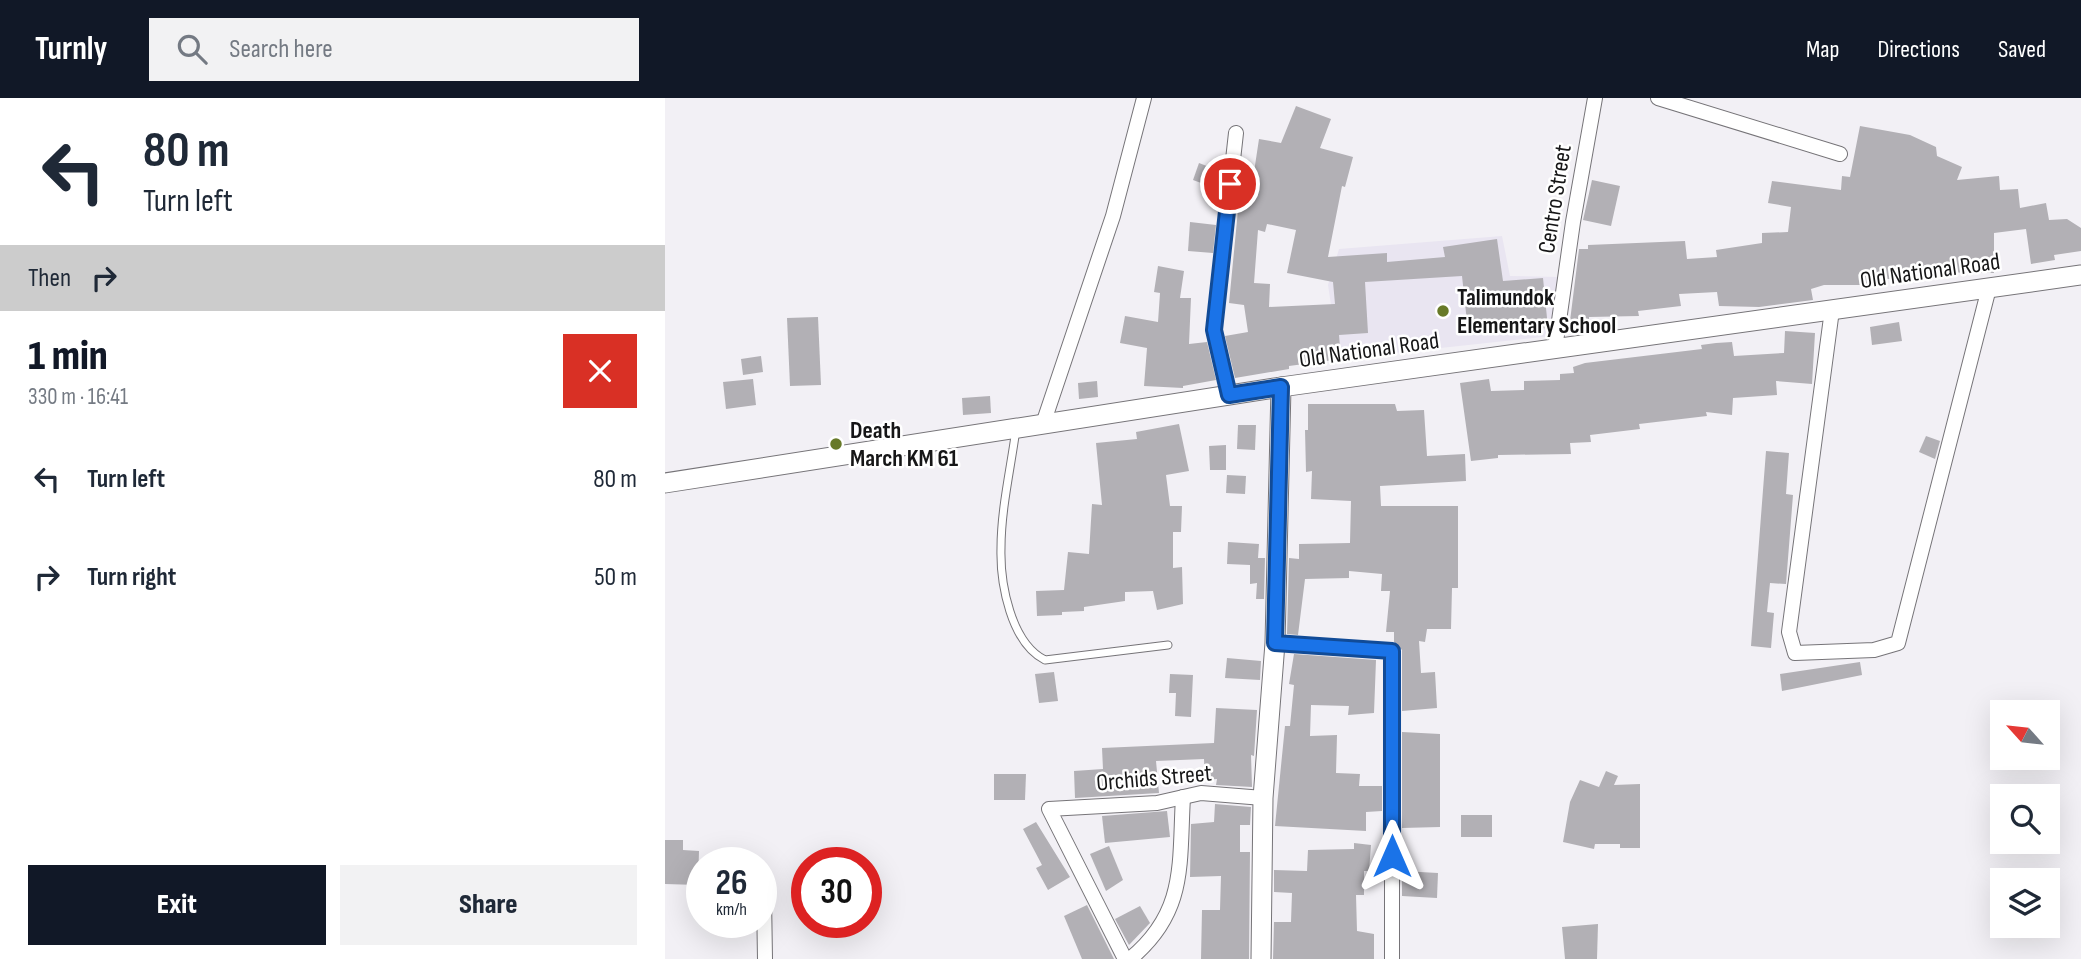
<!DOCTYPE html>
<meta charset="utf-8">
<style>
body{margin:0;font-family:"Sofia Sans Condensed",sans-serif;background:#f2f2f3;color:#1f2937;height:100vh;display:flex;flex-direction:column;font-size:26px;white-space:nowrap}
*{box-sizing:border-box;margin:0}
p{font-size:23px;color:#747a83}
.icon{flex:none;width:38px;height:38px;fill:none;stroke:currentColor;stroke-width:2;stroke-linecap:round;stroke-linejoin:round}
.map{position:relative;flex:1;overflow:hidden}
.side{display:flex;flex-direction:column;background:#fff;width:665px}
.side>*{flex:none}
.banner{background:#fff;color:#1f2937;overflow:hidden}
.needle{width:46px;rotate:297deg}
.tools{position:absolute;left:1325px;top:602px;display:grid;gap:14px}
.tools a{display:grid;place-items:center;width:70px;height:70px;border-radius:0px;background:#fff;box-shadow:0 7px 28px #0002;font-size:35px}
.speed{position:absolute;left:21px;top:749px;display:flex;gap:14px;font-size:35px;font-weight:700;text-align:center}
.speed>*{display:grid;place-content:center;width:91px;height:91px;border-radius:50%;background:#fff;box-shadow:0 7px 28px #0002;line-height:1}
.speed small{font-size:18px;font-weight:400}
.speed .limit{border:10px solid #d22;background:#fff;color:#111}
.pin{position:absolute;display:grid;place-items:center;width:60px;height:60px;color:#fff;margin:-30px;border:4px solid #fff;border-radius:50%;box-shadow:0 2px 7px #0007}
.me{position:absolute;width:77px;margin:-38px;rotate:0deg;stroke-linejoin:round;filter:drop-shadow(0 0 5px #0008)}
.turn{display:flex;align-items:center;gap:24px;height:147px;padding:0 28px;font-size:32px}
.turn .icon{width:91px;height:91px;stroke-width:2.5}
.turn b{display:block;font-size:49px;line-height:60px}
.then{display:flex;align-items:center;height:66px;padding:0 28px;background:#0003;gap:14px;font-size:26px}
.round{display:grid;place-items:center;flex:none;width:74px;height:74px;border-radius:0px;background:#f2f2f3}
.summary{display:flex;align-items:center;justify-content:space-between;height:119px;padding:0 28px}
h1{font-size:42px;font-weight:800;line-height:52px;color:#111827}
.button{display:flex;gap:14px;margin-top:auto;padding:14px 28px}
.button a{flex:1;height:80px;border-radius:0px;background:#111827;color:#fff;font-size:28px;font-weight:800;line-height:80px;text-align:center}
.button a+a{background:#f2f2f3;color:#1f2937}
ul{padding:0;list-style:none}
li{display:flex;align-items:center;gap:21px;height:98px;padding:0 28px}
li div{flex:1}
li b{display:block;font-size:26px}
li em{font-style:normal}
header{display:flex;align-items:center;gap:42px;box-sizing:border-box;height:98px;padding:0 35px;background:#111827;color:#fff}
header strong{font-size:33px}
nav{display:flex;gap:38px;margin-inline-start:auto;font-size:24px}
.search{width:490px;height:63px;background:#f2f2f3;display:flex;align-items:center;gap:18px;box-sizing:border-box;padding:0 24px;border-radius:0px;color:#747a83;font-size:26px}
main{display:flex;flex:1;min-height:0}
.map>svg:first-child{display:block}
.built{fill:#e9e5f1}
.building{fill:#b2b0b5;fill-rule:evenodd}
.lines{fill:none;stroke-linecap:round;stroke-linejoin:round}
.lane-casing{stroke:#767478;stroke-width:9}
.street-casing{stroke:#767478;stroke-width:16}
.secondary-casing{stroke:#767478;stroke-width:21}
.lane{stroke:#fff;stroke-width:7}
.street{stroke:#fff;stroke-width:14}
.secondary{stroke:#fff;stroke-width:19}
.route-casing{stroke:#114b97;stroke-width:18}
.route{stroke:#1a73e8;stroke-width:12}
.poi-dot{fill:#677928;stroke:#fff;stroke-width:2.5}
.labels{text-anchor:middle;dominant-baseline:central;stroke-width:5;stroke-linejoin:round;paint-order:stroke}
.street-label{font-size:24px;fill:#161617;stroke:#fff}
.poi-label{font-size:24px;font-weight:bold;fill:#161617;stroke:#fff;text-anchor:start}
</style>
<header>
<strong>Turnly</strong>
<div class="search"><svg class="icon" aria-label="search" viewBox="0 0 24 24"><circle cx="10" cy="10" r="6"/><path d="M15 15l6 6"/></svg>Search here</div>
<nav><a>Map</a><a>Directions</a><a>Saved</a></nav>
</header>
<main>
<section class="side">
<div class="banner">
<div class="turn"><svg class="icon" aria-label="left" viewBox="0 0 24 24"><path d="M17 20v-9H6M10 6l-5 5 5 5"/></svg><div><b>80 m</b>Turn left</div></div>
<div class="then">Then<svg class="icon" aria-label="right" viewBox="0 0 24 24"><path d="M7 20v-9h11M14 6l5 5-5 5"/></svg></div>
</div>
<div class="summary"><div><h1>1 min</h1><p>330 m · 16:41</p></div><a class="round" style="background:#d93025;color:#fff"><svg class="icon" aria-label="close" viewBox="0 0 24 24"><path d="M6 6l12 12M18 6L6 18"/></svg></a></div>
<ul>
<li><svg class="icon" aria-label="left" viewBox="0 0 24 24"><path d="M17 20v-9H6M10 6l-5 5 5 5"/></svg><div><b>Turn left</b></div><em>80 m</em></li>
<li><svg class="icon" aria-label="right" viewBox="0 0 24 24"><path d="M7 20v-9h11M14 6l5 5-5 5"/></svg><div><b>Turn right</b></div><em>50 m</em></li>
</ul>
<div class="button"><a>Exit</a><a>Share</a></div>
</section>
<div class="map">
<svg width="1416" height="861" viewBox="0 0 1416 861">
<rect width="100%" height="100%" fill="#f2f0f5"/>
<!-- built -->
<polygon class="built" points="837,138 845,178 894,179 887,238 674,261 663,187 674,151"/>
<!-- building -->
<g class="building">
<path d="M631 8 666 21 655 50 688 59 680 89 677 88 663 159 722 155V164L780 159 778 149 832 141 838 183 878 180 883 230 854 232V227L803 233 797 178 700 184 703 235 674 237 676 261 624 268V271L570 280 560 238 583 234 579 207 564 205 577 71 589 74 594 41 616 45ZM602 126 631 132 622 175 668 184 670 206 604 209 605 186 589 185 593 132 600 134Z"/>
<polygon points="1195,28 1245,37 1271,49 1272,58 1297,69 1292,82 1334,78 1335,92 1353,91 1355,110 1381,105 1384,122 1402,121 1416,130 1416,153 1389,157 1390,162 1366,166 1361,131 1329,135 1329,175 1250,174 1249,181 1210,181 1210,187 1159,187 1146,191 1148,202 1094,209 1054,208 1052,194 1014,196 1016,208 973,213 974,218 924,219 924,223 905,223 914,151 923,151 923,147 1020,143 1022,161 1052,159 1051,152 1097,145 1097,135 1123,134 1126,109 1103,105 1107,83 1176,92 1177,78 1185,79"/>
<polygon points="534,65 557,74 555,92 528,82"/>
<polygon points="927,82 955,88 946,128 918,122"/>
<polygon points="525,124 551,127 548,155 523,153"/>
<polygon points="493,168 519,173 515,200 526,200 524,246 542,244 551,282 518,288 518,290 479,288 482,250 455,245 460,218 493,224 495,195 489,194"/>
<polygon points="153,219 156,287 125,288 122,220"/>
<polygon points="1234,224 1237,243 1207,247 1205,229"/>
<polygon points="1120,233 1150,235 1147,286 1111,283 1112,297 1068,300 1067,317 1041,314 1042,318 974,326 975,331 925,337 926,344 905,345 906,356 833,357 833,360 806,363 795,285 824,281 826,293 859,292 859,283 895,282 895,276 909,275 908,269 920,265 1037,251 1036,247 1051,245 1067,244 1069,258 1119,255"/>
<polygon points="96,258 98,274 78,277 76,261"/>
<polygon points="88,281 91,307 61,311 58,284"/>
<polygon points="432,283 433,299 414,301 413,285"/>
<polygon points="325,298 326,315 298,317 297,300"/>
<polygon points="643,306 730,306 732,313 759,312 762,358 800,356 801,383 715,388 716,408 793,408 793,490 787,490 786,531 762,531 760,544 754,543 756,575 770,574 772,610 737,613 737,552 729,544 729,534 721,534 725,493 716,493 717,476 684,473 684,480 640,481 633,537 622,536 624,460 634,461 634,446 685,445 686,403 646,401 647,373 641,374 640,332 643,332"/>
<polygon points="514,326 524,373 501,377 505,408 517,408 516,434 508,434 508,470 517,469 518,506 492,512 488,493 460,494 460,503 419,509 419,513 397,514 397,517 372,518 371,493 399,492 403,454 424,456 427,406 437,407 431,345 472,341 471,334"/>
<polygon points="573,327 591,327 590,352 572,351"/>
<polygon points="1261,338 1275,343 1270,361 1254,354"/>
<polygon points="561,347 561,372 545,372 544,348"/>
<polygon points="1101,353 1124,355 1121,396 1128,397 1121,486 1105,485 1102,514 1109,515 1106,550 1086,548"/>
<polygon points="562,377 581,378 580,396 561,395"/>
<polygon points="563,444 594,446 593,460 600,460 599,501 591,501 592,485 585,486 585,467 562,466"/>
<polygon points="629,556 711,562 709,615 683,617 684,608 646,607 645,638 672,637 671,675 695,676 694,688 717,688 717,713 701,714 701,733 610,728 620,628 625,628 629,587 624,586"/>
<polygon points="562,560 596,563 595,582 560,580"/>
<polygon points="1195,564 1197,577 1117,593 1115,576"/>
<polygon points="389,574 393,603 374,605 370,576"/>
<polygon points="505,576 528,577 526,619 510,618 511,595 504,595"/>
<polygon points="551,610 592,612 589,658 586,657 587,689 551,687 552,681 540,682 539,661 491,663 494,695 410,700 409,673 438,671 437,650 549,645"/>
<polygon points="737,634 775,636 775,729 737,730"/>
<polygon points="941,673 953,678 949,687 975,686 975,750 955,750 955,746 930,746 929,751 898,744 905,704 915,682 934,689"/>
<polygon points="329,676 361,676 360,702 329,702"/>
<polygon points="550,706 586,709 585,727 575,727 575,754 585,754 584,861 536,861 537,812 555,812 556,778 525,779 526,726 549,724"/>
<polygon points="502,713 505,739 440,745 437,718"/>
<rect x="796" y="717" width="31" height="22"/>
<polygon points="371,724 405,779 383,792 371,770 377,767 358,731"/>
<polygon points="0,742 18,742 18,752 34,753 33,787 0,786"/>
<polygon points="689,745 706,747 704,773 699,773 699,797 691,797 692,833 709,836 709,861 608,861 609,824 626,824 627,795 609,794 609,772 642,773 643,752 689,751"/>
<polygon points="444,748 458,782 441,793 425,756"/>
<polygon points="737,773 773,775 772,800 737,798"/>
<polygon points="422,807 449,861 417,861 399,818"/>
<polygon points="475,808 485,825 464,847 450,821"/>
<polygon points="933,826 932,861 900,861 897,829"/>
</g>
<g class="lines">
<defs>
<path id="lane" d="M351 331C346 369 336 411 336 450 335 486 346 545 380 562L503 547"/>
<g id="street">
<polyline points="993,0 1175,56"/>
<polyline points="1167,212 1124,534 1130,555 1209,552 1233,545 1324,190"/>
<polyline points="890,251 908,124 930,0"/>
<polyline points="564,297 549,232 571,35"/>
<polyline points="378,326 448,118 479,0"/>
<polyline points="610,545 727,553 727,861"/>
<polyline points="96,796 99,799 100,861"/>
<polyline points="460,861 384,711 492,705 536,695 598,700"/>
<path d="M465 861C522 814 514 766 518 699"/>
</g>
<g id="secondary">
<polyline points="0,385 616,289 1416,177"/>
<polyline points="596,861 598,700 610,545 616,289"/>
</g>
</defs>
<!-- lane casing -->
<use href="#lane" class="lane-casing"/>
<!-- street casing -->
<use href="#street" class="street-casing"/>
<!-- secondary casing -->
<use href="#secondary" class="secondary-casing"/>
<!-- lane -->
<use href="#lane" class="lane"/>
<!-- street -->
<use href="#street" class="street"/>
<!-- secondary -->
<use href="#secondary" class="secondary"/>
</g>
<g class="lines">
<defs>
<polyline id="route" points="565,86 549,232 564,297 616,289 610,545 727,553 727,758"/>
</defs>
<!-- route casing -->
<use href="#route" class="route-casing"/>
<!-- route -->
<use href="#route" class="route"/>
</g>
<!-- markers -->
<g class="poi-dot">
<circle cx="778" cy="213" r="7"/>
<circle cx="171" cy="346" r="7"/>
</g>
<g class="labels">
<!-- street labels -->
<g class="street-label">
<text transform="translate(890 101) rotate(-81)">Centro Street</text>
<text transform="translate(1265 173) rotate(-8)">Old National Road</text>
<text transform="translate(704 252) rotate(-8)">Old National Road</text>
<text transform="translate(489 680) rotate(-5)">Orchids Street</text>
</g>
<!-- poi labels -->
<g class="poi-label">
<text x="792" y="199">Talimundok<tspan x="792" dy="28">Elementary School</tspan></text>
<text x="185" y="332">Death<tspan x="185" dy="28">March KM 61</tspan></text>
</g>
</g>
</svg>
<div class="tools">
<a><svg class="needle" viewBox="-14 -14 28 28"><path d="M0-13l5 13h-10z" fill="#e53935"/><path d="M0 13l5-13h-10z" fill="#747a83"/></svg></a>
<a><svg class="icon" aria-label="search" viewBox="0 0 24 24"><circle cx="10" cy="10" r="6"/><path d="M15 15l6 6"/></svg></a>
<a><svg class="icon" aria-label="layers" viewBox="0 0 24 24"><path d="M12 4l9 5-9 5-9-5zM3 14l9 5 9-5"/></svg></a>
</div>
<div class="speed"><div>26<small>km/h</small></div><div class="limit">30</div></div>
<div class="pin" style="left:565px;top:86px;background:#d93025"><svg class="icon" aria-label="arrive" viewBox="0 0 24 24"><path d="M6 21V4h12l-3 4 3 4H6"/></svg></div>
<svg class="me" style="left:727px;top:758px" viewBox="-20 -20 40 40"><path d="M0-17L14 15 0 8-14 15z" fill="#1a73e8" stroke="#fff" stroke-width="4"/></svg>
</div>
</main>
